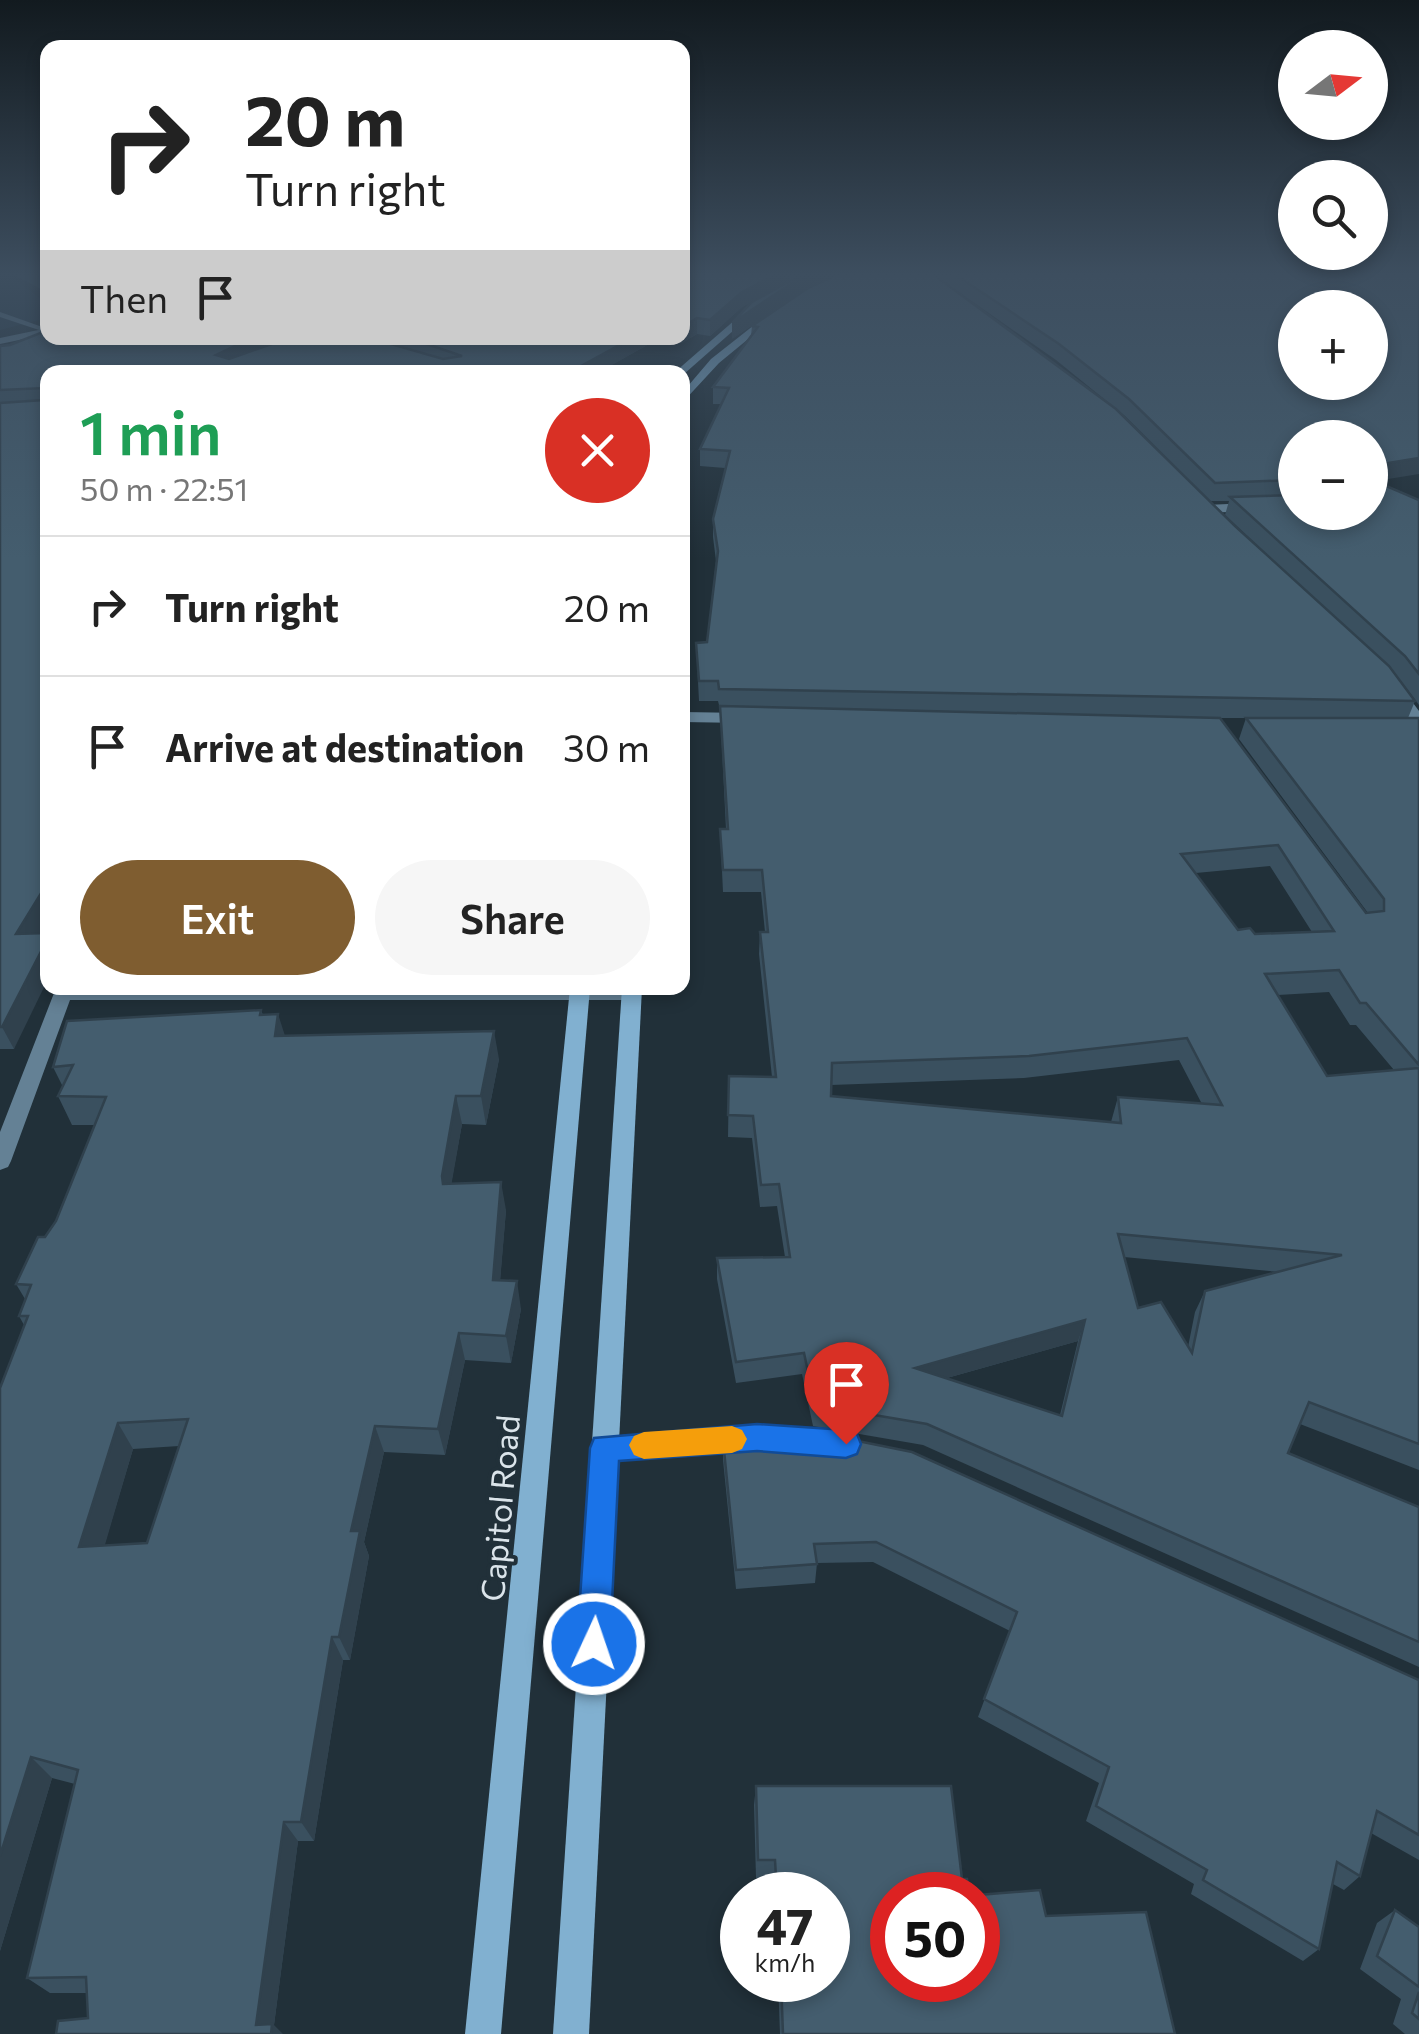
<!DOCTYPE html>
<meta charset="utf-8">
<style>
body{margin:0;font-family:Commissioner,sans-serif;background:#f6f6f6;color:#222;height:100vh;display:flex;flex-direction:column;font-size:38px;white-space:nowrap}
*{box-sizing:border-box;margin:0}
p{font-size:32px;color:#767676}
.icon{flex:none;width:55px;height:55px;fill:none;stroke:currentColor;stroke-width:2;stroke-linecap:round;stroke-linejoin:round}
.map{position:relative;flex:1;overflow:hidden}
.sheet{position:absolute;left:40px;top:365px;width:650px;height:630px;display:flex;flex-direction:column;background:#fff;border-radius:20px;box-shadow:0 5px 15px #0003}
.sheet>*{flex:none}
.banner{position:absolute;left:40px;top:40px;width:650px;height:305px;border-radius:20px;box-shadow:0 5px 15px #0003;background:#fff;color:#222;overflow:hidden}
.needle{width:65px;rotate:74deg}
.fabs{position:absolute;left:1278px;top:30px;display:grid;gap:20px}
.fabs a{display:grid;place-items:center;width:110px;height:110px;border-radius:50%;background:#fff;box-shadow:0 5px 15px #0003;font-size:50px}
.speed{position:absolute;left:720px;top:1872px;display:flex;gap:20px;font-size:50px;font-weight:700;text-align:center}
.speed>*{display:grid;place-content:center;width:130px;height:130px;border-radius:50%;background:#fff;box-shadow:0 5px 15px #0003;line-height:1}
.speed small{font-size:25px;font-weight:400}
.speed .limit{border:15px solid #d22;background:#fff;color:#111}
.pin{position:absolute;display:grid;place-items:center;width:85px;height:85px;color:#fff;margin:-102px -42px;border-radius:50% 50% 50% 0;rotate:-45deg;box-shadow:0 0 10px #0007}
.pin .icon{rotate:45deg}
.me{position:absolute;width:110px;margin:-55px;rotate:3deg;stroke-linejoin:round;filter:drop-shadow(0 0 8px #0008)}
.turn{display:flex;align-items:center;gap:35px;height:210px;padding:0 40px;font-size:45px}
.turn .icon{width:130px;height:130px;stroke-width:2.5}
.turn b{display:block;font-size:70px;line-height:85px}
.then{display:flex;align-items:center;height:95px;padding:0 40px;background:#0003;gap:20px;font-size:38px}
.round{display:grid;place-items:center;flex:none;width:105px;height:105px;border-radius:52px;background:#f6f6f6}
.overview{display:flex;align-items:center;justify-content:space-between;height:170px;padding:0 40px}
h1{font-size:60px;font-weight:600;line-height:75px;color:#1e9e55}
.action{display:flex;gap:20px;margin-top:auto;padding:20px 40px}
.action a{flex:1;height:115px;border-radius:60px;background:#7f5d30;color:#fff;font-size:40px;font-weight:600;line-height:115px;text-align:center}
.action a+a{background:#f6f6f6;color:#222}
ul{padding:0;list-style:none}
li{display:flex;align-items:center;gap:30px;height:140px;padding:0 40px;border-top:2px solid #e0e0e0}
li div{flex:1}
li b{display:block;font-size:38px}
li em{font-style:normal}
.map>svg:first-child{display:block}
.built{fill:#253947}
.lines{fill:none;stroke-linecap:round;stroke-linejoin:round}
.service{fill:#648195;fill-rule:evenodd}
.minor{fill:#648195;fill-rule:evenodd}
.secondary{fill:#81b0d0;fill-rule:evenodd}
.wall{fill:#3a505f;fill-rule:evenodd}
.shaded-wall{fill:#30414d}
.building{fill:#445d6e;stroke:#30414d;stroke-width:2.5;fill-rule:evenodd}
.route{fill:#1a73e8;stroke:#114b97;stroke-width:2.5}
.slow{fill:#f59e0b}
.labels{text-anchor:middle;dominant-baseline:central;stroke-width:8;stroke-linejoin:round;paint-order:stroke}
.near-street-label{font-size:32px;fill:#dbe4ea;stroke:#213039}
</style>
<div class="map">
<svg width="1419" height="2034" viewBox="0 0 1419 2034">
<rect width="100%" height="100%" fill="#213039"/>
<!-- built -->
<polygon class="built" points="0,275 10,275 47,304 47,318 0,330"/>
<g class="lines">
<!-- service -->
<polygon class="service" points="0,312 48,329 48,333 0,317"/>
<!-- minor -->
<g class="minor">
<polygon points="48,328 48,334 0,344 0,338"/>
<polygon points="1295,501 1295,509 1206,513 1200,509 1206,505"/>
<polygon points="1397,686 1402,688 1419,711 1419,727 1414,725 1389,691"/>
<polygon points="682,712 745,713 753,718 745,723 682,722"/>
<polygon points="56,988 635,988 641,993 631,1000 70,1000 11,1161 8,1167 0,1170 0,1132"/>
<polygon points="768,1426 777,1429 781,1438 777,1447 768,1450 605,1460 596,1457 592,1448 596,1439 605,1436"/>
</g>
<!-- secondary -->
<g class="secondary">
<polygon points="751,306 759,308 684,374 675,372"/>
<polygon points="772,311 780,313 719,363 682,403 682,393 711,359"/>
<polygon points="570,988 590,988 501,2034 465,2034"/>
<polygon points="622,988 642,988 589,2034 553,2034"/>
</g>
</g>
<!-- wall -->
<g class="wall">
<polygon points="17,275 48,275 48,293 17,276"/>
<path d="M682 275H1419L1376 481 1419 500V705L1397 676 1415 701 1408 718H1419V1470L1300 1424 1288 1453 1419 1507V1667L923 1445 813 1426 802 1374 736 1383 717 1279V1258L785 1257 777 1206 760 1207 752 1138 728 1137 729 1076 772 1077 759 954 760 932H765L761 892H723L720 829H726L720 709 718 701H699L696 643 707 642 716 561 713 537V519L725 468 700 466V449L721 404H713V387L751 335 752 326 803 291 732 339 788 283 742 307 710 336 697 334 682 343 658 339 599 372H48L39 933 14 1049H0V346L386 342 385 338H682ZM953 288 1056 360 1125 416 1210 501H1229L1225 515 1309 594 1235 526ZM1295 438 1370 512H1295ZM1211 718H1246L1239 739 1368 913H1366ZM1270 866 1312 932 1255 934 1238 930 1196 873ZM1329 992 1350 1025H1356L1394 1070 1327 1076 1278 995ZM1179 1060 1202 1104 1118 1097 1111 1122 831 1096V1085L1024 1078ZM1124 1257 1279 1272 1205 1291 1195 1312 1188 1347 1138 1308ZM1078 1341 1060 1415 947 1378Z"/>
<path d="M261 1010 263 1015 285 1036 499 1059 486 1125 462 1124 451 1184 506 1210 500 1280 521 1309 511 1363 465 1360 445 1455 384 1452 364 1542 369 1556 350 1660H343L314 1841H298L274 2025 88 2018 87 1993H50L27 1978 75 1784 52 1778 0 1951V1388L24 1325 19 1316 25 1299 16 1284 56 1221 95 1125H72L58 1096 63 1087 53 1067ZM179 1446 147 1543 104 1546 133 1449Z"/>
<polygon points="723,1440 1419,1680 1419,1860 1371,1833 1360,1876 1344,1890 1333,1884 1319,1949 1303,1961 1191,1894 1194,1884 1086,1821 1099,1783 978,1717 1010,1631 873,1562 817,1563 815,1583 736,1589 723,1460"/>
<polygon points="756,1786 962,1879 969,1895 1046,1916 1175,2034 780,2034 778,1980 828,1980 828,1895 774,1895 773,1878 756,1878 754,1805"/>
<polygon points="1395,1910 1419,1927 1419,2034 1405,2034 1393,2024 1401,1999 1360,1969 1377,1923"/>
</g>
<!-- shaded-wall -->
<g class="shaded-wall">
<polygon points="775,275 790,275 789,282 742,307 710,336 710,320 742,292"/>
<polygon points="808,275 837,275 797,294 732,339 732,323 798,279"/>
<polygon points="697,318 697,334 682,343 682,327"/>
<polygon points="252,338 307,338 219,371 216,355"/>
<polygon points="632,338 658,339 599,372 570,372"/>
<polygon points="1419,458 1419,474 1370,482 1370,466"/>
<polygon points="48,882 48,920 26,956 16,934"/>
<polygon points="48,938 48,979 14,1049 2,1027"/>
<polygon points="278,1014 287,1042 275,1036"/>
<polygon points="494,1031 499,1059 486,1125 481,1096"/>
<polygon points="456,1096 462,1124 448,1204 442,1176"/>
<polygon points="501,1182 506,1210 498,1307 493,1280"/>
<polygon points="517,1281 521,1309 511,1363 506,1336"/>
<polygon points="1085,1320 1078,1341 911,1388 915,1368"/>
<polygon points="459,1333 465,1360 445,1455 438,1429"/>
<polygon points="118,1423 133,1449 97,1572 79,1547"/>
<polygon points="375,1426 384,1452 364,1542 369,1556 350,1660 339,1637 351,1531"/>
<polygon points="332,1637 343,1660 314,1841 301,1822"/>
<polygon points="31,1757 52,1778 0,1951 0,1856"/>
<polygon points="284,1822 298,1841 274,2025 283,2034 266,2034 256,2025"/>
</g>
<!-- building -->
<g class="building">
<polygon points="36,275 48,275 48,281"/>
<polygon points="682,275 775,275 742,292 710,320 697,318 682,327"/>
<polygon points="801,275 808,275 798,279 732,323 752,302"/>
<polygon points="836,275 934,275 1116,409 1235,526 1389,666 1415,701 719,689 718,681 699,681 696,643 707,642 718,551 713,519 730,451 700,449 729,388 713,387 758,327 752,326 808,288"/>
<path d="M956 275H1419V458L1370 466V438H1295V480L1215 483 1129 399 1059 344ZM1295 308H1370V382H1295Z"/>
<polygon points="48,330 48,338 252,338 216,355 229,359 289,338 370,338 443,359 462,356 409,338 632,338 570,372 48,372 48,882 16,934 48,933 48,938 2,1027 0,1027 0,403 43,400 45,388 0,390 0,346 10,345"/>
<polygon points="1370,479 1419,500 1419,674 1405,656 1230,497 1295,495 1295,512 1370,512"/>
<path d="M720 706 1220 718 1366 913 1384 911V899L1246 718H1419V1065L1366 1003H1360L1339 970 1265 974 1327 1076 1419 1068V1444L1309 1402 1288 1453 1419 1507V1642L927 1424 815 1405 804 1353 736 1362 717 1258 790 1257 779 1184 761 1185 753 1116 728 1115 729 1076 776 1077 760 932H768L762 870H723L720 829H728ZM1278 845 1334 931 1255 934 1250 928 1238 930 1181 854ZM1187 1038 1222 1105 1118 1097 1121 1123 831 1096 832 1063 1029 1056ZM1118 1234 1342 1255 1205 1291 1192 1353 1161 1302 1138 1308ZM1085 1320 1062 1416 915 1368Z"/>
<path d="M261 1010 260 1015 278 1014 275 1036 494 1031 481 1096H456L442 1176 443 1184 501 1182 493 1280 517 1281 506 1336 459 1333 438 1429 375 1426 351 1531H360L339 1637H332L301 1822H284L256 2025 272 2024 271 2034H56L58 2021 88 2018 86 1977 27 1978 78 1770 31 1757 0 1856V1388L28 1316H19L31 1285 16 1284 38 1237H45L56 1221 106 1097 58 1096 73 1065 53 1067 67 1021ZM188 1419 147 1543 79 1547 118 1423Z"/>
<polygon points="786,1435 848,1439 912,1452 1419,1680 1419,1835 1377,1811 1360,1876 1337,1862 1319,1949 1203,1880 1207,1870 1096,1806 1109,1767 984,1699 1017,1612 876,1542 814,1544 817,1564 736,1570 723,1440"/>
<polygon points="756,1786 951,1786 962,1879 967,1879 969,1895 892,1895 892,1980 978,1980 978,1895 1040,1890 1046,1916 1146,1912 1175,2034 783,2034 781,1980 828,1980 828,1895 777,1895 775,1860 758,1860"/>
<polygon points="1395,1910 1419,1927 1419,1987 1377,1956"/>
<polygon points="1419,1992 1419,2019 1412,2013"/>
</g>
<!-- sky -->
<linearGradient id="sky" x2="0" y2="1"><stop stop-color="#121a1f"/><stop offset="0.49" stop-color="#3d4e5f"/><stop offset="1" stop-color="#3d4e5f" stop-opacity="0"/></linearGradient>
<rect width="1419" height="559" fill="url(#sky)"/>
<!-- route -->
<polygon class="route" points="757,1424 846,1430 857,1434 861,1444 857,1454 846,1458 757,1451 619,1461 610,1644 605,1655 594,1660 582,1655 577,1644 590,1448 594,1438"/>
<!-- slow -->
<polygon class="slow" points="732,1426 742,1430 747,1439 742,1449 732,1453 644,1459 634,1455 629,1445 634,1436 644,1432"/>
<g class="labels">
<!-- near-street labels -->
<g class="near-street-label">
<text transform="translate(499 1508) rotate(-85)">Capitol Road</text>
</g>
</g>
</svg>
<div class="fabs">
<a><svg class="needle" viewBox="-14 -14 28 28"><path d="M0-13l5 13h-10z" fill="#e53935"/><path d="M0 13l5-13h-10z" fill="#767676"/></svg></a>
<a><svg class="icon" aria-label="search" viewBox="0 0 24 24"><circle cx="10" cy="10" r="6"/><path d="M15 15l6 6"/></svg></a>
<a>+</a>
<a>−</a>
</div>
<div class="speed"><div>47<small>km/h</small></div><div class="limit">50</div></div>
<div class="pin" style="left:846px;top:1444px;background:#d93025"><svg class="icon" aria-label="arrive" viewBox="0 0 24 24"><path d="M6 21V4h12l-3 4 3 4H6"/></svg></div>
<svg class="me" style="left:594px;top:1644px" viewBox="-20 -20 40 40"><circle r="17" fill="#1a73e8" stroke="#fff" stroke-width="3"/><path d="M0-11L8 9 0 5-8 9z" fill="#fff"/></svg>
<div class="banner">
<div class="turn"><svg class="icon" aria-label="right" viewBox="0 0 24 24"><path d="M7 20v-9h11M14 6l5 5-5 5"/></svg><div><b>20 m</b>Turn right</div></div>
<div class="then">Then<svg class="icon" aria-label="arrive" viewBox="0 0 24 24"><path d="M6 21V4h12l-3 4 3 4H6"/></svg></div>
</div>
<section class="sheet">
<div class="overview"><div><h1>1 min</h1><p>50 m · 22:51</p></div><a class="round" style="background:#d93025;color:#fff"><svg class="icon" aria-label="close" viewBox="0 0 24 24"><path d="M6 6l12 12M18 6L6 18"/></svg></a></div>
<ul>
<li><svg class="icon" aria-label="right" viewBox="0 0 24 24"><path d="M7 20v-9h11M14 6l5 5-5 5"/></svg><div><b>Turn right</b></div><em>20 m</em></li>
<li><svg class="icon" aria-label="arrive" viewBox="0 0 24 24"><path d="M6 21V4h12l-3 4 3 4H6"/></svg><div><b>Arrive at destination</b></div><em>30 m</em></li>
</ul>
<div class="action"><a>Exit</a><a>Share</a></div>
</section>
</div>
